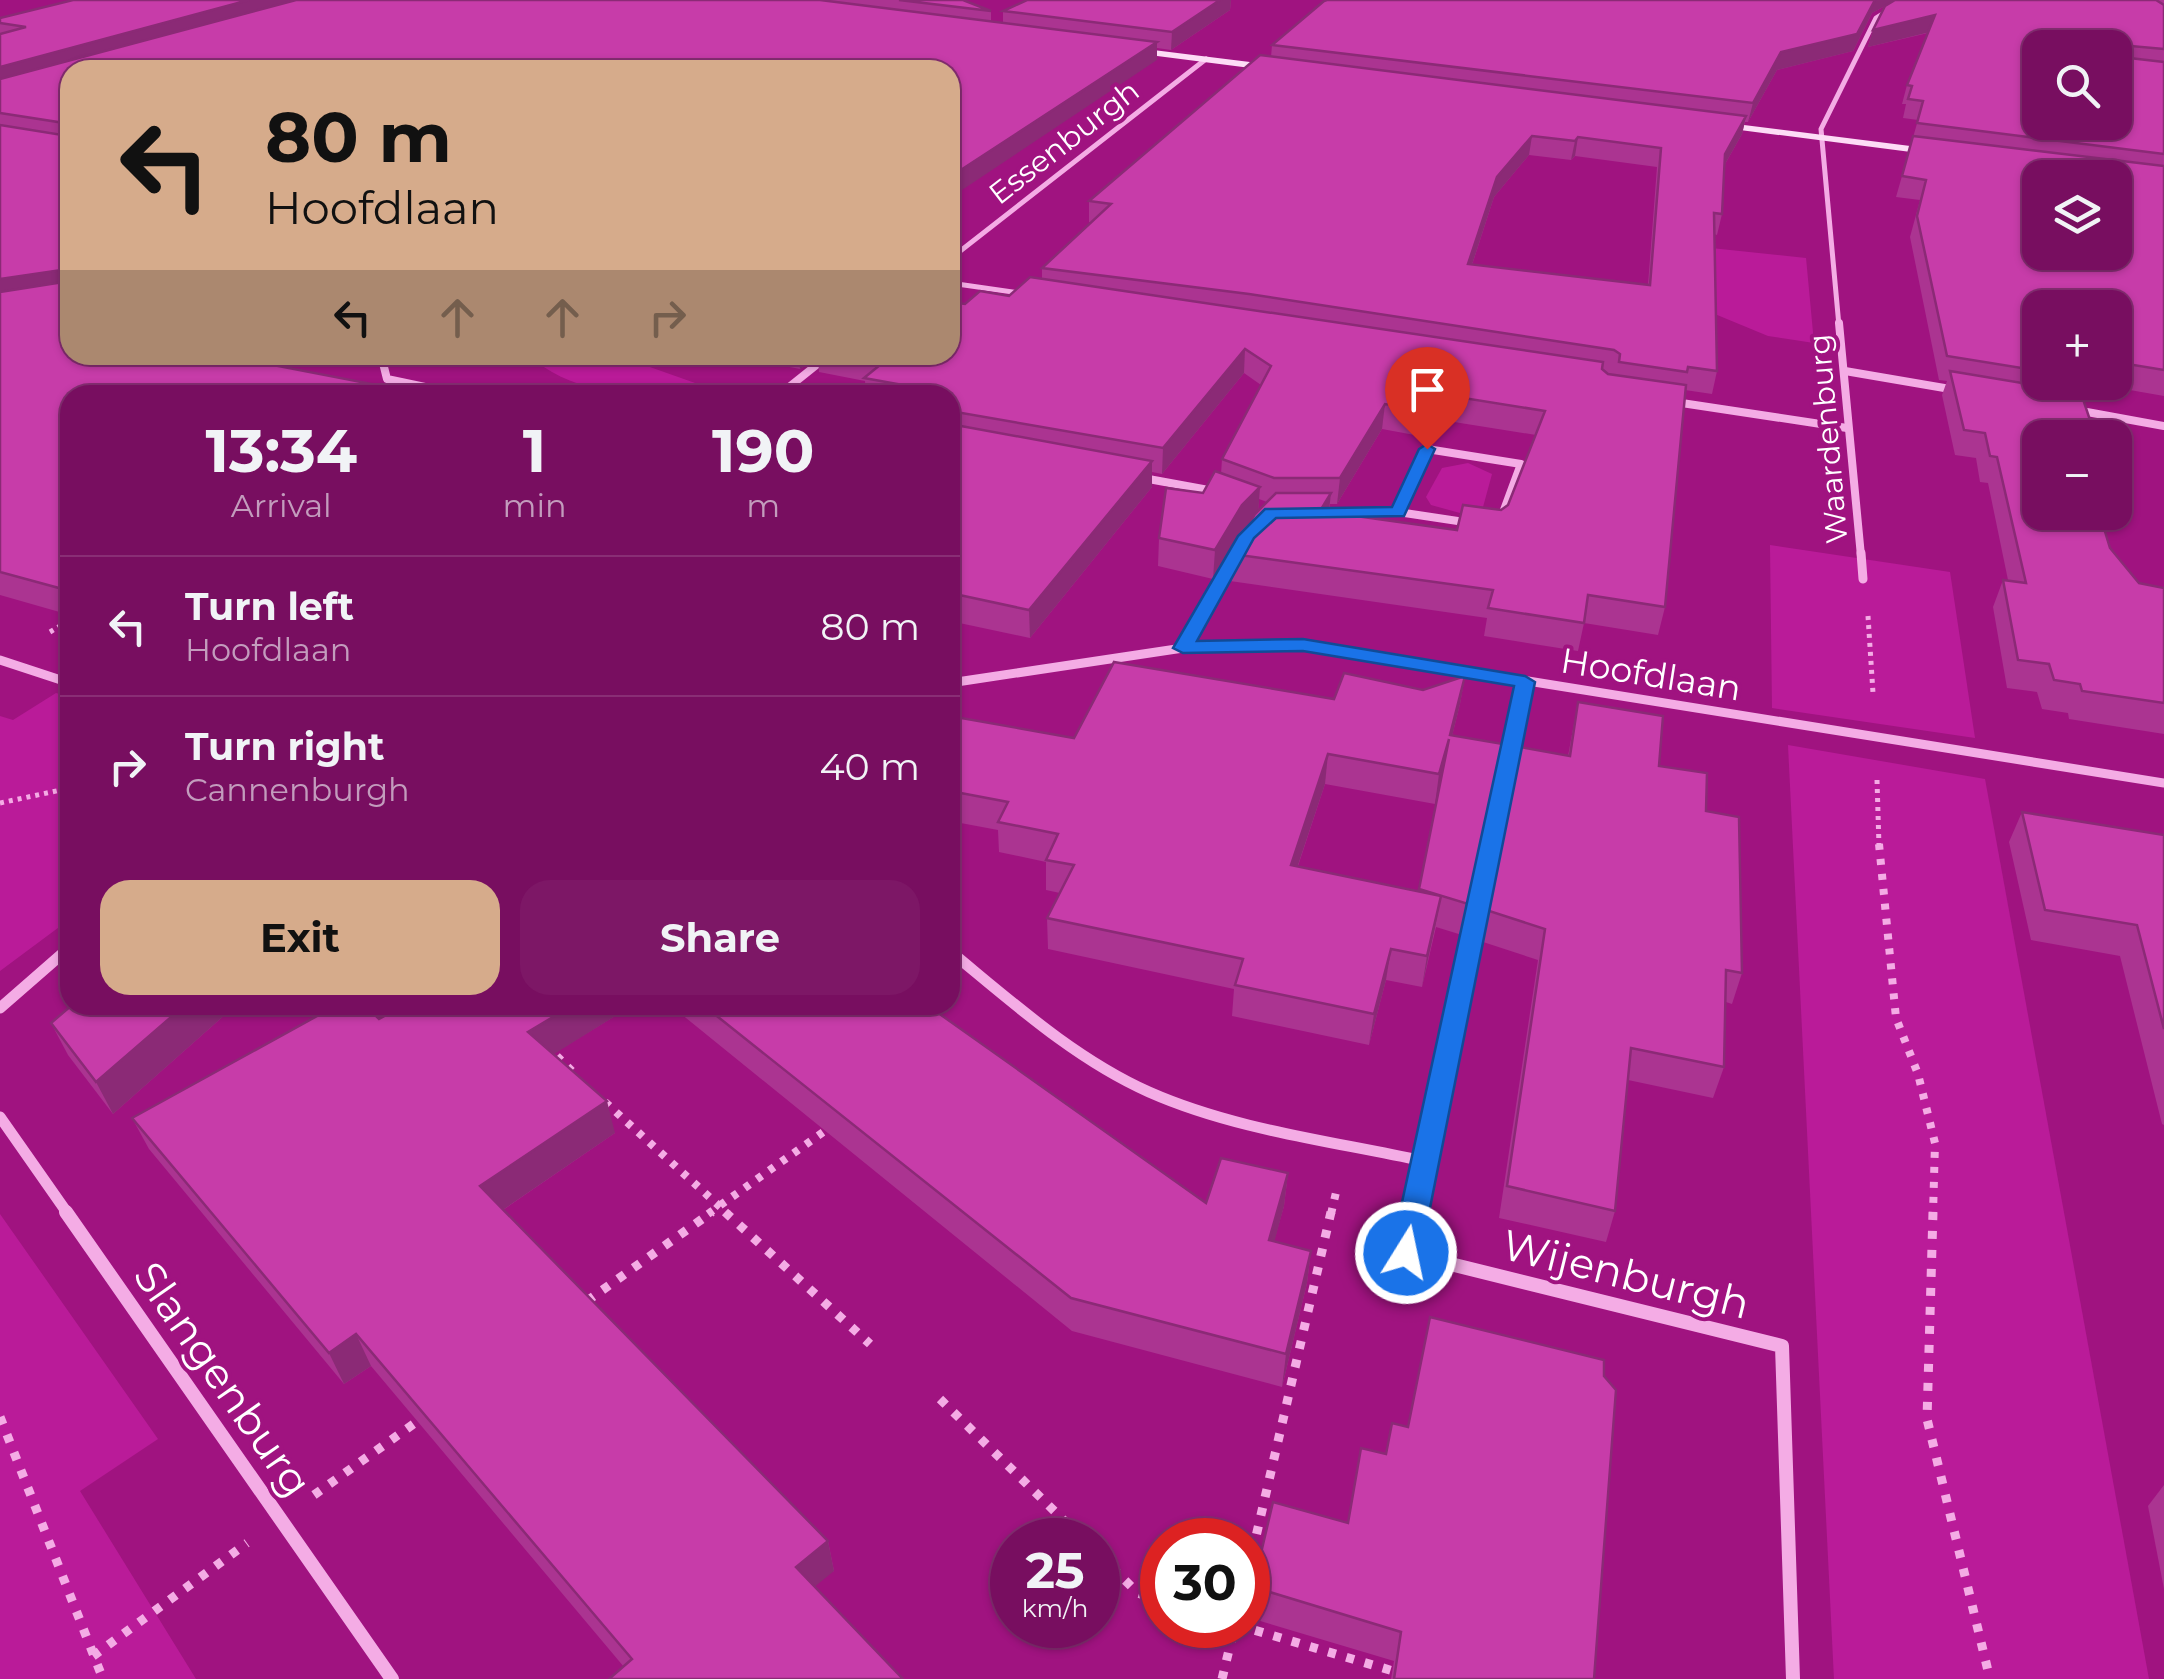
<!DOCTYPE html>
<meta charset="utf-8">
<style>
body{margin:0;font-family:Montserrat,sans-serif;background:#7d1766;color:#f1f3f6;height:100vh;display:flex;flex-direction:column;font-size:38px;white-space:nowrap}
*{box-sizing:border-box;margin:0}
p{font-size:32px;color:#c39cbd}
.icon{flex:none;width:55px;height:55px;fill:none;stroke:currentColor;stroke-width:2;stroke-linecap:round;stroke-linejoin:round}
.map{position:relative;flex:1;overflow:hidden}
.panel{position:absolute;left:60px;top:385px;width:900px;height:630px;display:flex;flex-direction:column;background:#780e60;border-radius:30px;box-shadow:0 2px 8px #0004,0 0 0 2px #892e75}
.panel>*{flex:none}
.hud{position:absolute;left:60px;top:60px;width:900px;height:305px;border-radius:30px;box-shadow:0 2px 8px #0004,0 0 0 2px #892e75;background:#d6ab8b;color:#111;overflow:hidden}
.fabs{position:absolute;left:2022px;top:30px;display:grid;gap:20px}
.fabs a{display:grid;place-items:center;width:110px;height:110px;border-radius:20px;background:#780e60;box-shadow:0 2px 8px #0004,0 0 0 2px #892e75;font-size:50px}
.speed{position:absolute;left:990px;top:1518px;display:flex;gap:20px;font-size:50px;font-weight:700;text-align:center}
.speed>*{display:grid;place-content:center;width:130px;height:130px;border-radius:50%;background:#780e60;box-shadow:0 2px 8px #0004,0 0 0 2px #892e75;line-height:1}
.speed small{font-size:25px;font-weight:400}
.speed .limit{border:15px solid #d22;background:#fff;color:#111}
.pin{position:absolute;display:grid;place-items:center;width:85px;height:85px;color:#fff;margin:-102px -42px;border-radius:50% 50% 50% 0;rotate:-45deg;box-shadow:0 0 10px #0007}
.pin .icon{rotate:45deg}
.me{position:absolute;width:110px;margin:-55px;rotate:10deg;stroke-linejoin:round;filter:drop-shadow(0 0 8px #0008)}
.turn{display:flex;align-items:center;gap:35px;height:210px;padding:0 40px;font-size:45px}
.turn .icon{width:130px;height:130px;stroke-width:2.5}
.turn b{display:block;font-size:70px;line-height:85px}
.lanes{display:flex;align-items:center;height:95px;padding:0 40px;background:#0003;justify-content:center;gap:50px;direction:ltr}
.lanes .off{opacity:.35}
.eta{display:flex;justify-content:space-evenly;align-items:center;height:170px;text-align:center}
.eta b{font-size:60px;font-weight:700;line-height:70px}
.action{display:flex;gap:20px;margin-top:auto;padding:20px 40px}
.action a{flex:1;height:115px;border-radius:30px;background:#d6ab8b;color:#111;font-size:40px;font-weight:700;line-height:115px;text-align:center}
.action a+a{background:#7d1766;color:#f1f3f6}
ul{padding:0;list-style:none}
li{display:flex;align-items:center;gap:30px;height:140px;padding:0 40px;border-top:2px solid #892e75}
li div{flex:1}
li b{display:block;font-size:38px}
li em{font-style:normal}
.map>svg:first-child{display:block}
.green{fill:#ba1b99}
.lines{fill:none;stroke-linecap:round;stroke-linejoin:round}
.path-far2{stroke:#f4ace5;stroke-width:5;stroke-dasharray:4 5;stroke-linecap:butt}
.path-far1{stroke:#f4ace5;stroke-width:8;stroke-dasharray:6 9;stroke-linecap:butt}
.path{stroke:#f4ace5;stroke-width:9;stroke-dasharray:8 11;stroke-linecap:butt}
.minor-far4{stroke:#f4ace5;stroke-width:5}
.minor-far3{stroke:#f4ace5;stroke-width:8}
.minor-far2{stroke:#f4ace5;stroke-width:9}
.minor-far1{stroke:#f4ace5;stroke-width:11}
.minor{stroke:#f4ace5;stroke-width:14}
.secondary{fill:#fddcf6;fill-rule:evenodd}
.wall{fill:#ab3491;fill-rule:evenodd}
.shaded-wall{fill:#8b2a76}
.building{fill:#c73ca9;stroke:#8b2a76;stroke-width:2.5;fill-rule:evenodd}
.route{fill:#1a73e8;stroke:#114b97;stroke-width:2.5}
.labels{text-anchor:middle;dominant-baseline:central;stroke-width:8;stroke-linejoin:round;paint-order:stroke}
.far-street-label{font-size:30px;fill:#fff;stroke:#a01380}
.street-label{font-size:35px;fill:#fff;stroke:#a01380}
.near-street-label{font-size:42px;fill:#fff;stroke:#a01380}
</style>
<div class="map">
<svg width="2164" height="1679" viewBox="0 0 2164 1679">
<rect width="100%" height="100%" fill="#a01380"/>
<!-- green -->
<g class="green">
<polygon points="1692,246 1806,258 1814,343 1768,336 1693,305"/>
<path d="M528 355H616L729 395C659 395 584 404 528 355Z"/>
<polygon points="1468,463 1492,474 1483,507 1460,513 1431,505 1426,497 1442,468"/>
<polygon points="1770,545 1950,572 1975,738 1772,708"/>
<polygon points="56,693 70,697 70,919 0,971 0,716 13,720"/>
<polygon points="1788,745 1985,779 2149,1679 1834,1679"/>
<polygon points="0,1214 158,1439 80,1491 196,1679 0,1679"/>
</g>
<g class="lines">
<!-- path-far2 -->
<g class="path-far2">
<polyline points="1868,616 1873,693"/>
<polyline points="50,632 70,620"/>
<polyline points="1877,780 1879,846"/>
<polyline points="0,803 70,788"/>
</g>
<!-- path-far1 -->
<g class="path-far1">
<polyline points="1879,844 1896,1018 1918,1074 1935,1143 1933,1214"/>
<polyline points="557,1056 574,1073"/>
<polyline points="605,1102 728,1214"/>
<polyline points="708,1214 829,1128"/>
<polyline points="1331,1214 1337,1188"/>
</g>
<!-- path -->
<g class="path">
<polyline points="725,1212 870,1344"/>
<polyline points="1933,1212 1927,1419 1990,1679"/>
<polyline points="587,1301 712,1212"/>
<polyline points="940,1399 1084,1540"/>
<polyline points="0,1417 103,1679"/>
<polyline points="314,1495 422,1418"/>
<polyline points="1098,1554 1138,1593 1162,1601"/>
<polyline points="1248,1571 1331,1212"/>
<polyline points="1237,1625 1400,1673"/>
<polyline points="93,1656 247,1543"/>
<polyline points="1222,1679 1235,1625"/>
</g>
<!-- minor-far4 -->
<g class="minor-far4">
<polyline points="950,259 1206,59"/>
<polyline points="950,283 1026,294"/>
<polyline points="1839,326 1821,129 1876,18 1905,0"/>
</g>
<!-- minor-far3 -->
<g class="minor-far3">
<polyline points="1839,323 1861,556"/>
<polyline points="381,355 387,379 463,395"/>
<polyline points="1845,371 1956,390"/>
<polyline points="779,395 829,355"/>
<polyline points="1675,402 1847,428"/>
<polyline points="2076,410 2164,426"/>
<polyline points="1143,478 1214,491"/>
<polyline points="1398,512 1471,523"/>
<polyline points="1328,514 1398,512 1427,449 1521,464 1501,518"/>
<polyline points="1235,556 1238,551"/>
</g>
<!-- minor-far2 -->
<g class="minor-far2">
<polyline points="1861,553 1863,579"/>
<polyline points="1183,648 1237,553"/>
<polyline points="0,660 70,683"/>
<polyline points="950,683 1183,648 1303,645 2164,783"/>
<polyline points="1491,846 1525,682"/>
</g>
<!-- minor-far1 -->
<g class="minor-far1">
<path d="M950 951C1012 1002 1075 1059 1149 1092 1235 1130 1332 1141 1423 1161"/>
<polyline points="0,1008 70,947"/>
<polyline points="0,1117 68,1214"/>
<polyline points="1414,1214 1491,844"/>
</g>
<!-- minor -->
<g class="minor">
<polyline points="66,1212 392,1679"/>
<polyline points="1415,1212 1406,1253 1782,1346 1793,1679"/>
</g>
<!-- secondary -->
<g class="secondary">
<polygon points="1129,47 1274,65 1278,68 1274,71 1126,52"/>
<polygon points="1720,122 1934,149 1939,152 1934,155 1717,127"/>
</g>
</g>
<!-- wall -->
<g class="wall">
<polygon points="73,0 963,0 991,11 991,22 1003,23 1003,11 1027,0 1231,0 1230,10 1171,50 1157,48 1157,60 70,70 70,355 283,355 287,368 382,386 384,395 70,395 70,615 0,595 0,18"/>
<path d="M1327 0H2164V396L2084 382H2115V308H2040V382H2074L2070 392 2040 438 2110 548 2139 583 2164 588V734L2069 719 2068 713 2042 709 2037 692 2007 688 1993 607 2003 580H2008L1988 483 1980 482 1976 458 1955 455 1942 395 1947 381 1939 380 1910 237 1920 200 1896 197 1918 120 1903 118 1906 104H1902L1907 85 1928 33 1868 47 1873 30 1885 6 1872 13 1853 51 1777 70 1748 122H1745L1742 134 1724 166 1722 214 1717 235 1714 234 1717 371 1712 394 1685 390 1665 607 1658 635 1584 623 1578 651 1484 636 1487 618 1230 581 1232 554 1250 523 1240 532 1213 579 1158 566 1159 538 1221 474 1222 459 1261 385 1244 373 1162 474 1152 472V487L1030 638 950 621V395H866L865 381 819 372 818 357 800 369 726 355H950L965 304 1009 296 1042 279V268L1092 222H1089V201L1271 57 1272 45ZM1529 155 1571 160 1575 156 1657 167 1648 285 1472 265 1494 197ZM1429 418 1536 435 1508 505 1501 510 1457 530 1329 512 1330 504H1337L1382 429 1420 436ZM1259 499 1267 502 1258 511Z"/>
<path d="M1465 676 1460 704 1452 736 1498 774 1462 935 1436 927 1422 987 1386 980 1369 1045 1232 1016 1234 989 1048 949 1047 918 1060 893 1046 890V862L999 852 998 830 950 821V716L1074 738 1334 699 1423 690ZM1440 783 1419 891 1298 866 1325 784 1435 804Z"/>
<polygon points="1578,702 1659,766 1706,811 1742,973 1732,1004 1726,1002 1724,1067 1713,1098 1628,1080 1615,1211 1606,1242 1499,1218 1538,960 1480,941 1520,747 1568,756"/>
<polygon points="2022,812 2164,835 2164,1125 2162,1124 2120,956 2031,940 2009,842"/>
<polygon points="72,1005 236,1005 113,1114 68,1055 51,1023"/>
<polygon points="404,1005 633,1005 553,1054 615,1133 503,1210 828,1541 834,1571 624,1667 371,1366 344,1384 149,1149 132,1118 379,1019"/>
<polygon points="670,1005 927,1005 1206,1203 1288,1173 1284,1206 1274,1241 1311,1251 1307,1283 1282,1387 1072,1331"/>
<polygon points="1385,1454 1595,1656 1594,1679 1391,1679 1394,1661 1250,1618 1253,1587 1347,1523"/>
<polygon points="2164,1485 2164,1589 2148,1506"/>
</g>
<!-- shaded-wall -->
<g class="shaded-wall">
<polygon points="249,0 312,0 0,86 0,67"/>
<polygon points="1220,0 1231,0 1230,10 1171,50 1172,32"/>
<polygon points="1875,0 1896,0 1872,13 1853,51 1777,70 1748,122 1753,103 1781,52"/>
<polygon points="1935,15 1930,32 1868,47 1873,30"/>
<polygon points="1157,42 1157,60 950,198 950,177"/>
<polygon points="1746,116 1742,134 1720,173 1725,154"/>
<polygon points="1532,136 1529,155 1494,197 1465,286 1468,264 1497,177"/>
<polygon points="1578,137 1575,156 1571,160 1575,141"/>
<polygon points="61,270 69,292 0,303 0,279"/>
<polygon points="1245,349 1244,373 1162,474 1163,448"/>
<polygon points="270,355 283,355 289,372 262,359"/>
<polygon points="798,355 818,355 818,357 800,369"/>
<polygon points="382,386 384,395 366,395"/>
<polygon points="1433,393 1429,418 1420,436 1423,410"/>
<polygon points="1385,404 1382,429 1337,504 1340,478"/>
<polygon points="1152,461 1152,487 1030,638 1029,610"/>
<polygon points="1260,487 1258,515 1240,532 1213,579 1215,550 1242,505"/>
<polygon points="1331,493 1328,520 1320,511"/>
<polygon points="1465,676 1460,704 1445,765 1450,735"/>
<polygon points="1449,739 1444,769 1435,804 1439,774"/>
<polygon points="1328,754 1325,784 1288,895 1291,865"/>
<polygon points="1441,896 1435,927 1422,987 1427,956"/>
<polygon points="1391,949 1386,980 1369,1045 1374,1014"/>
<polygon points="185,1005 236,1005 113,1114 96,1082"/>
<polygon points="573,1005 633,1005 538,1064 528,1032"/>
<polygon points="607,1101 615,1133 491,1218 480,1186"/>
<polygon points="1288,1173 1284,1206 1266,1273 1269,1240"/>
<polygon points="1311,1251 1307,1283 1282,1387 1286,1354"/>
<polygon points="356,1334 371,1366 344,1384 329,1353"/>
<polygon points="828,1541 834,1571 802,1597 796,1567"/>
</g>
<!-- building -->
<g class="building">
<polygon points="73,0 249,0 0,67 0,34 26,27 0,23 0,18"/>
<polygon points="296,0 820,0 1157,42 950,177 950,70 70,70 70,355 270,355 262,359 279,362 273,365 382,386 366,395 70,395 70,591 0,572 0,292 63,282 68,276 61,270 0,279 0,125 62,135 69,131 64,123 0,113 0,79"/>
<polygon points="899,0 963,0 991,11"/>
<polygon points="1027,0 1220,0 1172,32 1003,11"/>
<polygon points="1327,0 1875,0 1857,34 1781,52 1753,103 1272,45 1324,1"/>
<path d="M1895 0H2156L2164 5V49L2120 45 2115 52 2121 57 2164 62V154L1917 123 1923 101 1908 99 1912 86 1907 85 1935 15 1873 30 1885 6ZM2040 48H2115V122H2040Z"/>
<path d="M1260 55 1746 116 1725 154 1722 214 1714 213 1717 371 1688 367 1687 372 1619 362 1620 354 1614 350 1249 294 1042 268 1111 204 1089 201ZM1532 136 1575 141 1578 137 1661 148 1650 285 1468 264 1497 177Z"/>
<path d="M1913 136 2164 166V370L2115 362V308H2040V371L1947 356 1917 216 1926 180 1902 176ZM2040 178H2115V252H2040Z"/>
<polygon points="1030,277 1603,362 1602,369 1608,374 1686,385 1665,607 1588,595 1584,623 1488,608 1493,590 1232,554 1255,514 1276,493 1331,493 1320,511 1457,530 1463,505 1501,510 1508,505 1545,411 1433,393 1423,410 1385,404 1340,478 1274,478 1222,459 1271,366 1245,349 1163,448 950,411 950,395 905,395 914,387 864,378 886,360 856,355 950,355 950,302 965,304 980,291 1009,296"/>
<polygon points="1950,371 2081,393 2096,438 2040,438 2040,512 2099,512 2110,548 2139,583 2164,588 2164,703 2082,691 2080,684 2054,680 2049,664 2018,660 2003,580 2026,583 1997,457 1990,456 1985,433 1964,430"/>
<polygon points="950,424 1152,461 1029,610 950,593"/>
<polygon points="1215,471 1260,487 1242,505 1215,550 1159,538 1166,488 1203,493"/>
<polygon points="1114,662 1334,699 1344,673 1423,690 1465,676 1450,735 1503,744 1468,904 1419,889 1449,739 1439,774 1328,754 1291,865 1441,896 1427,956 1391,949 1374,1014 1235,985 1243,959 1047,918 1074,865 1046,860 1058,834 998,822 1008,802 950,791 950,716 1074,738"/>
<polygon points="1578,702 1663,716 1659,766 1707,773 1706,811 1739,817 1742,973 1726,970 1724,1067 1631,1048 1615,1211 1507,1186 1545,929 1486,910 1520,747 1570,756"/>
<polygon points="2022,812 2164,835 2164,1029 2137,925 2045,910"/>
<polygon points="72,1005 185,1005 96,1082 51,1023"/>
<polygon points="337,1005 365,1005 379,1019 404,1005 573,1005 528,1032 607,1101 480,1186 828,1541 796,1567 903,1679 609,1679 632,1659 356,1334 329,1353 132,1118"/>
<polygon points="703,1005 927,1005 1206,1203 1221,1158 1288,1173 1269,1240 1311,1251 1286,1354 1071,1298"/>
<polygon points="1430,1317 1604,1360 1604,1376 1616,1390 1594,1679 1394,1679 1401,1632 1253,1587 1273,1502 1348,1523 1361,1448 1386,1454 1392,1423 1408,1427"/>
</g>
<!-- route -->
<polygon class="route" points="1427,444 1435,449 1404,516 1276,518 1254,538 1197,641 1303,639 1525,676 1535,682 1421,1253 1416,1262 1406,1265 1396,1262 1391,1253 1514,686 1303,651 1183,653 1173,648 1238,536 1265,509 1392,507 1419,449"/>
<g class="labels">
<!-- far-street labels -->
<g class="far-street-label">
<text transform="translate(1064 142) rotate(-38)">Essenburgh</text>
<text transform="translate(1828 439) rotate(-95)">Waardenburg</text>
</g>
<!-- street labels -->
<g class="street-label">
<text transform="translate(1651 674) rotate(9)">Hoofdlaan</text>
</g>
<!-- near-street labels -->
<g class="near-street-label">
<text transform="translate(1626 1274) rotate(14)">Wijenburgh</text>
<text transform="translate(223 1379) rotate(55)">Slangenburg</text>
</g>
</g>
</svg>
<div class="fabs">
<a><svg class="icon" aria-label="search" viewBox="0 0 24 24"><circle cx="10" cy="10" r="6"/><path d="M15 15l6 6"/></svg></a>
<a><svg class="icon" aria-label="layers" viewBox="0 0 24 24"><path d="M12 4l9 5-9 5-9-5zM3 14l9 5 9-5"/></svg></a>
<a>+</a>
<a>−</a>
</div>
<div class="speed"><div>25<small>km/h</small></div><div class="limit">30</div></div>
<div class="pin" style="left:1427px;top:449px;background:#d93025"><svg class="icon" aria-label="arrive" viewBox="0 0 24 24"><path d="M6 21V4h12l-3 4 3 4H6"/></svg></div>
<svg class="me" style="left:1406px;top:1253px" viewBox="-20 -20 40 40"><circle r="17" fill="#1a73e8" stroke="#fff" stroke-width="3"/><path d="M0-11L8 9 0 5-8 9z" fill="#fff"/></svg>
<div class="hud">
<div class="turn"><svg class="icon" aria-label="left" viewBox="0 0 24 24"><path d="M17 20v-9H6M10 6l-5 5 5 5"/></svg><div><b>80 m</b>Hoofdlaan</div></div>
<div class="lanes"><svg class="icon" aria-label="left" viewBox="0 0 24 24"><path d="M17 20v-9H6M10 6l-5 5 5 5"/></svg><svg class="icon off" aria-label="ahead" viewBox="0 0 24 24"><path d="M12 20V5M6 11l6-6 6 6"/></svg><svg class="icon off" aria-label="ahead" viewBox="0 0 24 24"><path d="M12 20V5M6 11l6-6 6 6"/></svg><svg class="icon off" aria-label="right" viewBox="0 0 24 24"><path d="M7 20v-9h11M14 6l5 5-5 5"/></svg></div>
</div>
<section class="panel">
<div class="eta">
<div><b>13:34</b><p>Arrival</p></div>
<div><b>1</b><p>min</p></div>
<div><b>190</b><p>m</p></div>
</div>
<ul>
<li><svg class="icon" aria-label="left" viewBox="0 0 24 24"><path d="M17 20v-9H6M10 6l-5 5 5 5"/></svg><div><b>Turn left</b><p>Hoofdlaan</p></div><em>80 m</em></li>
<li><svg class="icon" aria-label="right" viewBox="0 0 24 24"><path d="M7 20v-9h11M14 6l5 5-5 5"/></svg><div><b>Turn right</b><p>Cannenburgh</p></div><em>40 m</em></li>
</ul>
<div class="action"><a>Exit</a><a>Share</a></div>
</section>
</div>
